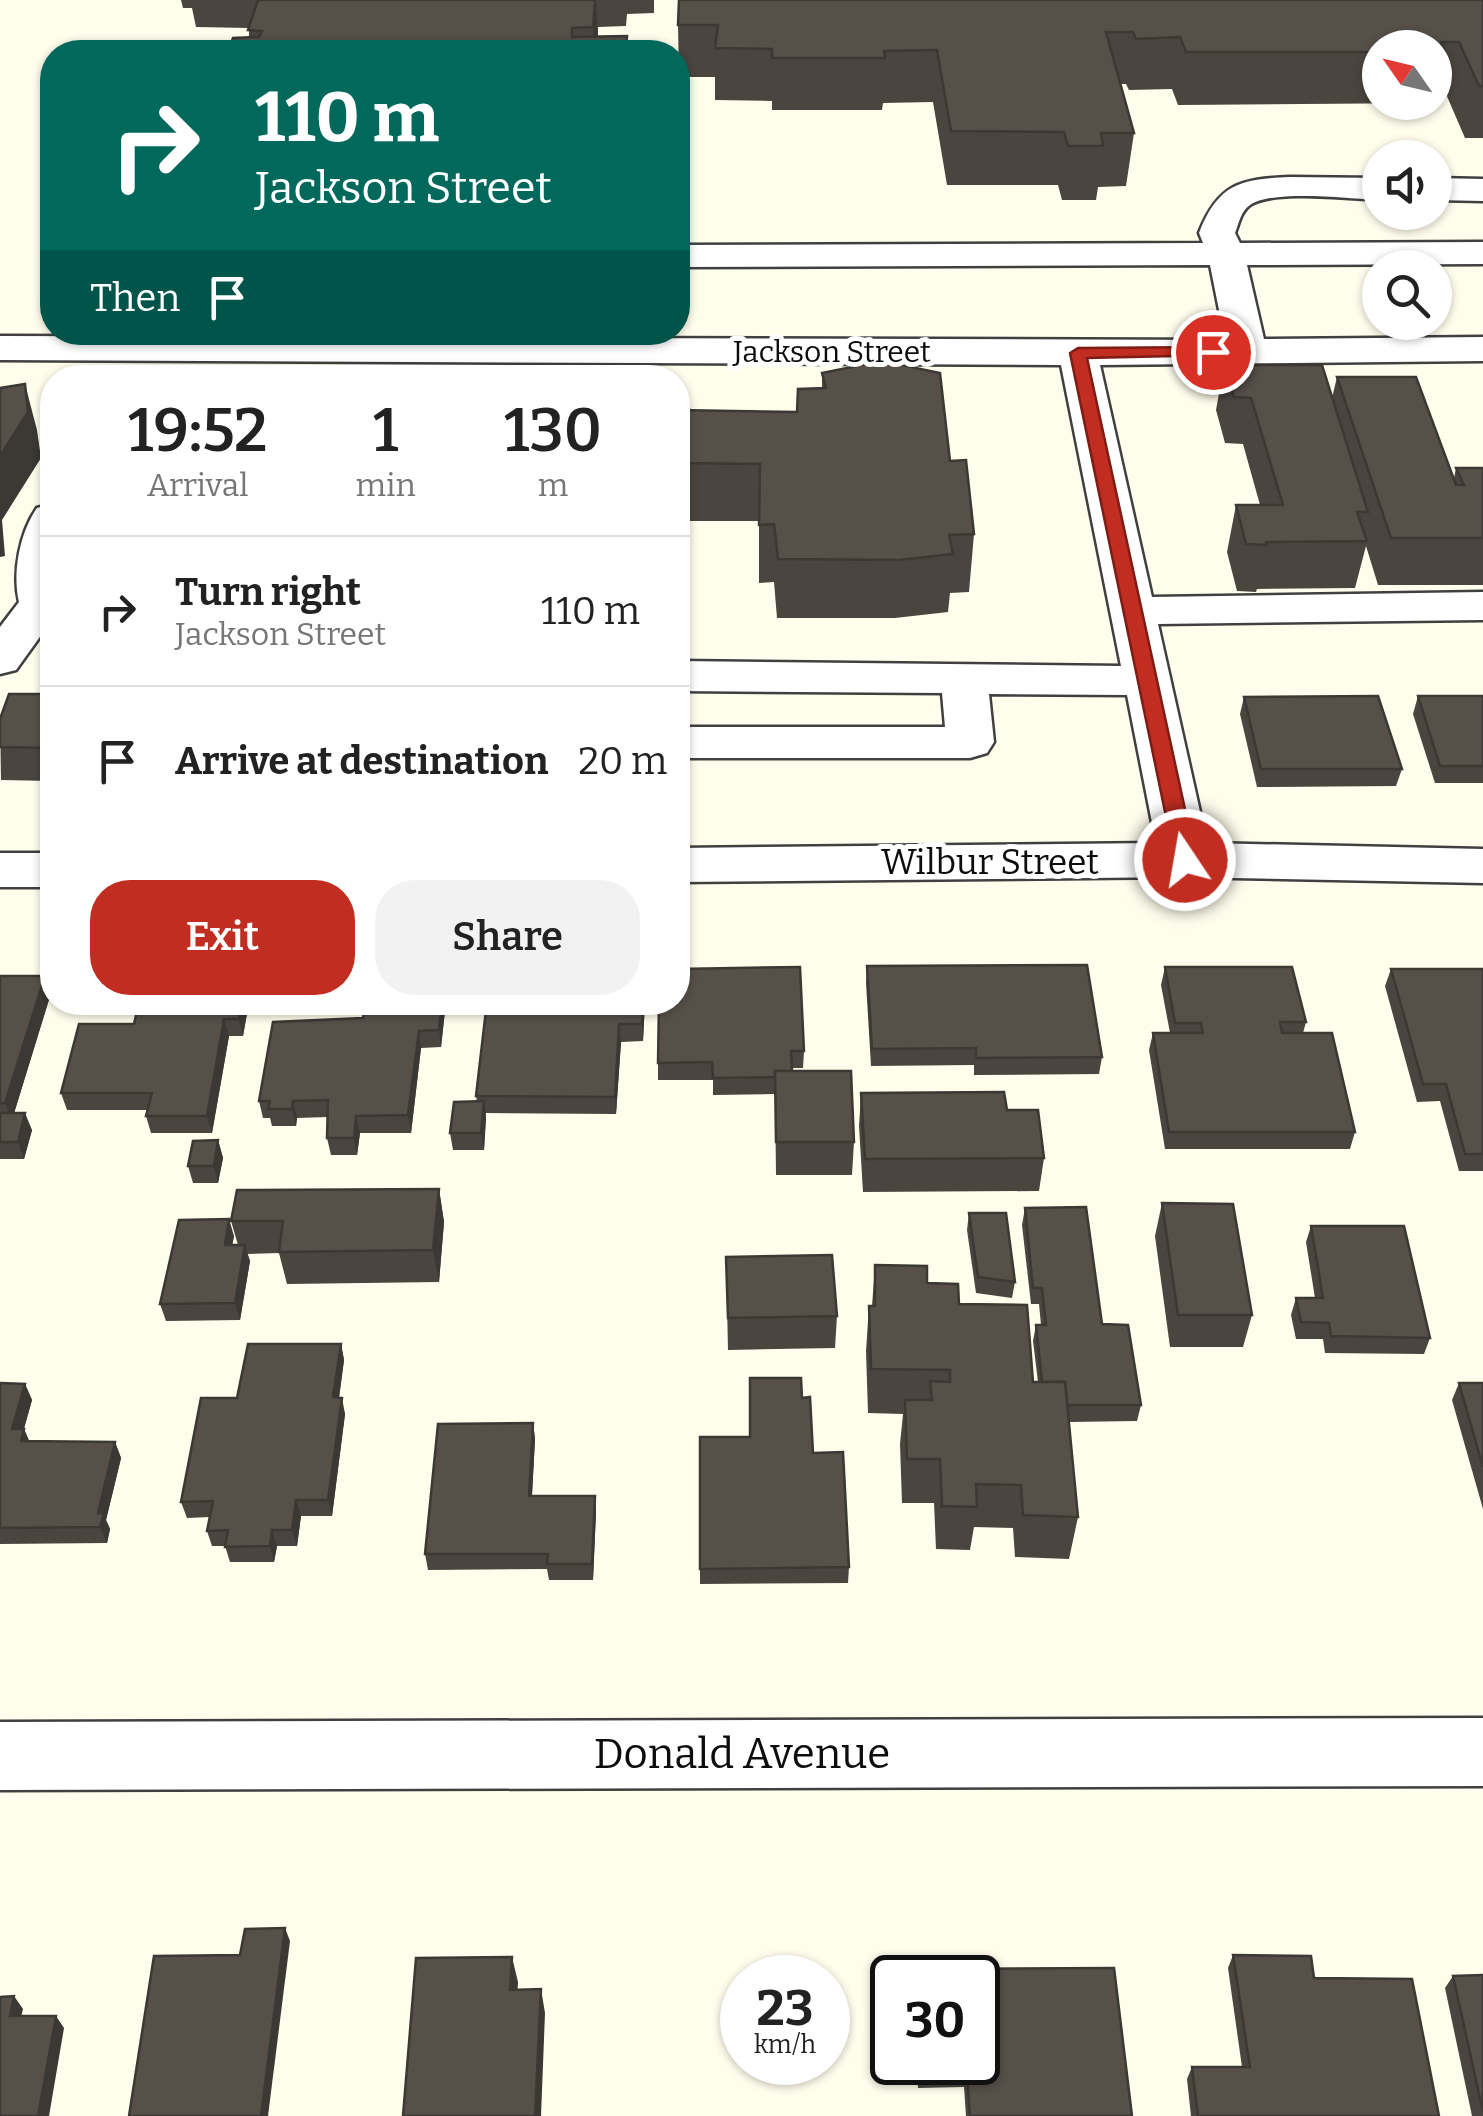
<!DOCTYPE html>
<style>
body{margin:0;font-family:Bitter,serif;background:#f2f2f2;color:#222;height:100vh;display:flex;flex-direction:column;font-size:38px;white-space:nowrap}
*{box-sizing:border-box;margin:0}
p{font-size:32px;color:#767676}
.icon{flex:none;width:55px;height:55px;fill:none;stroke:currentColor;stroke-width:2;stroke-linecap:round;stroke-linejoin:round}
.map{position:relative;flex:1;overflow:hidden}
.details{position:absolute;left:40px;top:365px;width:650px;height:650px;display:flex;flex-direction:column;background:#fff;border-radius:40px;box-shadow:0 2px 8px #0004}
.details>*{flex:none}
.top-card{position:absolute;left:40px;top:40px;width:650px;height:305px;border-radius:40px;box-shadow:0 2px 8px #0004;background:#00695c;color:#fff;overflow:hidden}
.needle{width:65px;rotate:304deg}
.controls{position:absolute;left:1362px;top:30px;display:grid;gap:20px}
.controls a{display:grid;place-items:center;width:90px;height:90px;border-radius:50%;background:#fff;box-shadow:0 2px 8px #0004;font-size:50px}
.speed{position:absolute;left:720px;top:1955px;display:flex;gap:20px;font-size:50px;font-weight:700;text-align:center}
.speed>*{display:grid;place-content:center;width:130px;height:130px;border-radius:50%;background:#fff;box-shadow:0 2px 8px #0004;line-height:1}
.speed small{font-size:25px;font-weight:400}
.speed .limit{border:5px solid #111;border-radius:15px;background:#fff;color:#111}
.pin{position:absolute;display:grid;place-items:center;width:85px;height:85px;color:#fff;margin:-42px;border:5px solid #fff;border-radius:50%;box-shadow:0 2px 10px #0007}
.me{position:absolute;width:110px;margin:-55px;rotate:348deg;stroke-linejoin:round;filter:drop-shadow(0 0 8px #0008)}
.turn{display:flex;align-items:center;gap:35px;height:210px;padding:0 50px;font-size:45px}
.turn .icon{width:130px;height:130px;stroke-width:2.5}
.turn b{display:block;font-size:70px;line-height:85px}
.then{display:flex;align-items:center;height:95px;padding:0 50px;background:#0003;gap:20px;font-size:38px}
.eta{display:flex;justify-content:space-evenly;align-items:center;height:170px;text-align:center}
.eta b{font-size:60px;font-weight:600;line-height:70px}
.cta{display:flex;gap:20px;margin-top:auto;padding:20px 50px}
.cta a{flex:1;height:115px;border-radius:40px;background:#c12d21;color:#fff;font-size:40px;font-weight:600;line-height:115px;text-align:center}
.cta a+a{background:#f2f2f2;color:#222}
ul{padding:0;list-style:none}
li{display:flex;align-items:center;gap:30px;height:150px;padding:0 50px;border-top:2px solid #e0e0e0}
li div{flex:1}
li b{display:block;font-size:38px}
li em{font-style:normal}
.map>svg:first-child{display:block}
.lines{fill:none;stroke-linecap:round;stroke-linejoin:round}
.minor-casing{stroke:#404040;stroke-width:5}
.minor{fill:#fff;fill-rule:evenodd}
.wall{fill:#4a453f}
.shaded-wall{fill:#3c3833}
.building{fill:#565049;stroke:#3c3833;stroke-width:2.5}
.route{fill:#c12d21;stroke:#7d1d15;stroke-width:2.5}
.labels{text-anchor:middle;dominant-baseline:central;stroke-width:10;stroke-linejoin:round;paint-order:stroke}
.far-street-label{font-size:30px;fill:#0d0d0d;stroke:#fff}
.street-label{font-size:35px;fill:#0d0d0d;stroke:#fff}
.near-street-label{font-size:42px;fill:#0d0d0d;stroke:#fff}
</style>
<div class="map">
<svg width="1483" height="2116" viewBox="0 0 1483 2116">
<rect width="100%" height="100%" fill="#fffeed"/>
<g class="lines">
<defs>
<g id="minor">
<path d="M1290 177 1380 178V200C1351 199 1273 189 1250 205 1241 211 1239 223 1235 233L1240 243 1483 242V264L1247 265 1264 339 1483 337V361L1100 365 1152 597 1483 592V620L1158 624 1207 843 1483 849V883L1185 877 678 882V848L1156 843 1127 695 989 694 994 742 987 753 970 758H678V727H945L942 693 678 691V661L1121 666 1061 365 0 360V336L1225 340 1210 265 678 267V245L1203 243 1199 233C1218 184 1240 179 1290 177Z"/>
<polygon points="1435,178 1483,179 1483,201 1435,200"/>
<path d="M52 504V620L16 670 0 674V627L19 602C12 573 20 532 37 508Z"/>
<rect x="0" y="853" width="52" height="34"/>
<polygon points="1483,1718 1483,1786 0,1790 0,1722"/>
</g>
</defs>
<!-- minor casing -->
<use href="#minor" class="minor-casing"/>
<!-- minor -->
<use href="#minor" class="minor"/>
</g>
<!-- wall -->
<g class="wall">
<polygon points="181,0 654,0 654,13 627,14 626,26 598,27 598,37 249,38 249,28 196,27 192,8 183,8"/>
<polygon points="1483,0 1483,138 1465,138 1446,94 1435,94 1435,95 1435,48 1380,48 1380,102 1433,103 1178,105 1172,89 1129,90 1126,84 1120,84 1134,133 1126,186 1098,187 1096,200 1062,200 1058,185 947,185 933,102 883,103 882,110 772,110 772,101 715,100 715,77 679,77 678,25"/>
<polygon points="1224,365 1332,398 1337,377 1454,478 1456,468 1483,468 1483,585 1378,585 1366,546 1355,588 1257,589 1256,592 1237,591 1227,552 1236,505 1260,505 1243,444 1225,443 1216,410"/>
<polygon points="822,373 950,461 974,534 969,592 950,593 948,612 895,618 777,618 774,582 759,583 759,521 678,521 678,410 797,412 822,388"/>
<polygon points="52,694 52,781 1,780 0,719"/>
<polygon points="1418,696 1483,696 1483,783 1435,783 1413,714"/>
<polygon points="1244,697 1402,769 1396,786 1257,787 1240,714"/>
<polygon points="867,966 1102,1057 1099,1074 974,1075 974,1065 871,1066 866,983"/>
<polygon points="1165,967 1306,1022 1303,1033 1355,1132 1350,1149 1165,1149 1149,1050 1153,1033 1170,1033 1161,985"/>
<polygon points="1391,969 1483,969 1483,1171 1459,1171 1440,1101 1417,1102 1385,986"/>
<polygon points="0,976 45,976 51,993 14,1113 32,1130 24,1159 0,1159"/>
<polygon points="170,1002 249,1002 243,1036 229,1036 212,1133 151,1133 146,1116 148,1110 67,1110 61,1093 134,1024 168,1011"/>
<polygon points="365,1002 446,1002 441,1047 421,1048 411,1133 360,1133 357,1155 331,1155 327,1138 328,1117 297,1118 296,1126 272,1126 270,1118 263,1118 259,1101 363,1018"/>
<polygon points="645,1002 643,1041 621,1042 616,1114 486,1113 484,1150 453,1150 450,1133 477,1102 476,1096 573,1010"/>
<polygon points="804,1051 803,1068 792,1068 792,1071 854,1142 852,1175 776,1175 775,1094 713,1095 713,1080 658,1080 658,1063"/>
<polygon points="861,1093 1007,1110 1044,1158 1039,1191 863,1192 859,1126"/>
<polygon points="218,1140 223,1158 218,1183 193,1183 188,1166"/>
<polygon points="439,1189 444,1222 439,1282 287,1284 279,1253 247,1254 250,1261 240,1320 166,1321 160,1304 234,1236 232,1245 238,1245 231,1221"/>
<polygon points="1162,1203 1252,1315 1243,1347 1170,1347 1155,1236"/>
<polygon points="1025,1208 1102,1324 1141,1405 1137,1421 1069,1422 1078,1517 1069,1559 1015,1557 1013,1528 974,1527 970,1550 936,1549 934,1503 902,1503 900,1444 903,1414 868,1413 866,1351 869,1306 872,1306 875,1265 927,1283 959,1304 1033,1382 1038,1382 1033,1341 1036,1325 1041,1325 1039,1304 1031,1304 1022,1225"/>
<polygon points="969,1213 1015,1282 1012,1298 976,1293 967,1230"/>
<polygon points="1311,1226 1430,1338 1424,1354 1325,1353 1323,1339 1296,1339 1291,1315 1296,1298 1315,1298 1306,1242"/>
<polygon points="726,1258 837,1316 835,1348 728,1350"/>
<polygon points="341,1344 344,1360 339,1397 345,1414 332,1516 301,1516 297,1546 277,1546 274,1562 230,1562 225,1546 212,1546 207,1531 210,1517 187,1518 181,1502 237,1398"/>
<polygon points="0,1383 25,1384 32,1400 24,1429 29,1441 115,1442 121,1458 106,1520 110,1529 107,1543 0,1544"/>
<polygon points="1459,1383 1483,1383 1483,1509 1452,1400"/>
<polygon points="802,1398 813,1453 849,1567 848,1583 700,1584 700,1437 750,1437"/>
<polygon points="533,1423 535,1439 532,1496 595,1496 596,1512 593,1580 549,1580 547,1569 428,1570 425,1554"/>
<polygon points="1233,1955 1314,1978 1439,2116 1191,2116 1187,2079 1192,2067 1242,2067 1228,1968"/>
<polygon points="1114,1968 1132,2116 966,2116 964,2087 918,2088 916,2062 978,2062 978,1978 913,1978 914,1969"/>
<polygon points="1483,1975 1483,2116 1472,2116 1445,1988 1453,1976"/>
</g>
<!-- shaded-wall -->
<g class="shaded-wall">
<polygon points="595,0 596,0 598,38 594,52 593,27"/>
<polygon points="25,384 37,430 41,458 2,520 5,556 0,557 0,456"/>
<polygon points="45,976 51,993 12,1120 5,1103"/>
<polygon points="242,1002 249,1002 243,1036 239,1019"/>
<polygon points="442,1002 446,1002 441,1047 439,1030"/>
<polygon points="643,1002 645,1002 643,1041 642,1024"/>
<polygon points="224,1019 229,1036 212,1133 207,1116"/>
<polygon points="619,1024 621,1042 616,1114 615,1097"/>
<polygon points="419,1031 421,1048 411,1133 408,1115"/>
<polygon points="293,1101 297,1118 296,1126 292,1109"/>
<polygon points="484,1101 486,1119 484,1150 481,1133"/>
<polygon points="25,1113 32,1130 24,1159 18,1142"/>
<polygon points="356,1116 360,1133 357,1155 354,1138"/>
<polygon points="218,1140 223,1158 218,1183 214,1166"/>
<polygon points="439,1189 444,1222 439,1282 433,1250"/>
<polygon points="229,1219 234,1236 229,1262 225,1245"/>
<polygon points="245,1245 250,1261 240,1320 235,1303"/>
<polygon points="341,1344 344,1360 337,1413 333,1397"/>
<polygon points="25,1384 32,1400 19,1445 12,1429"/>
<polygon points="342,1398 345,1414 332,1516 328,1500"/>
<polygon points="533,1423 535,1439 531,1512 529,1496"/>
<polygon points="24,1429 31,1445 21,1441"/>
<polygon points="115,1442 121,1458 106,1520 110,1529 107,1543 100,1527 98,1513"/>
<polygon points="595,1496 596,1512 593,1580 592,1564"/>
<polygon points="296,1500 301,1516 297,1546 292,1530"/>
<polygon points="272,1530 277,1546 274,1562 270,1546"/>
<polygon points="285,1928 290,1941 268,2116 261,2116"/>
<polygon points="512,1957 518,1982 516,2015 510,1990"/>
<polygon points="541,1989 545,2013 541,2116 535,2116"/>
<polygon points="14,1996 23,2009 18,2029 10,2016"/>
<polygon points="56,2016 64,2028 49,2116 38,2116"/>
</g>
<!-- building -->
<g class="building">
<polygon points="258,0 595,0 593,27 572,28 572,37 627,36 626,48 647,49 647,52 228,52 233,38 259,37 262,31 248,30"/>
<polygon points="679,0 1483,0 1483,86 1479,86 1459,42 1441,42 1445,51 1435,51 1435,48 1380,48 1380,52 1186,52 1180,37 1136,39 1133,32 1106,32 1134,133 1101,133 1103,146 1068,146 1064,132 951,131 937,50 884,51 885,58 772,58 772,49 715,48 718,25 678,25"/>
<polygon points="882,361 940,373 950,461 966,460 974,534 949,535 953,554 899,560 778,559 774,524 759,525 760,464 678,463 678,410 797,412 798,389 826,388 822,373"/>
<polygon points="1224,365 1322,365 1368,512 1357,512 1367,541 1266,542 1266,545 1246,544 1236,505 1283,505 1251,398 1234,397"/>
<polygon points="1337,377 1416,377 1456,485 1464,485 1456,468 1483,468 1483,538 1391,538"/>
<polygon points="25,384 28,412 0,456 0,388"/>
<polygon points="9,694 52,694 52,748 0,747 0,719"/>
<polygon points="1378,696 1402,769 1261,769 1244,697"/>
<polygon points="1418,696 1483,696 1483,766 1440,766"/>
<polygon points="1087,965 1102,1057 976,1058 976,1048 872,1049 867,966"/>
<polygon points="800,967 804,1051 791,1051 792,1071 775,1071 775,1077 713,1078 712,1062 658,1063 659,1002 678,1002 678,969"/>
<polygon points="1165,967 1292,967 1306,1022 1280,1022 1282,1033 1332,1033 1355,1132 1169,1132 1153,1033 1203,1033 1201,1023 1175,1023"/>
<polygon points="1391,969 1483,969 1483,1154 1465,1154 1446,1084 1423,1084"/>
<polygon points="0,976 45,976 5,1103 0,1103"/>
<polygon points="170,1002 242,1002 239,1019 224,1019 207,1116 146,1116 152,1093 61,1093 79,1024 134,1024 137,1011 168,1011"/>
<polygon points="365,1002 442,1002 439,1030 419,1031 408,1115 356,1116 354,1138 327,1138 328,1100 293,1101 292,1109 268,1109 270,1101 259,1101 273,1022 363,1018"/>
<polygon points="573,1002 643,1002 642,1024 619,1024 615,1097 476,1096 486,1010 573,1010"/>
<polygon points="775,1071 851,1071 854,1142 776,1142"/>
<polygon points="1004,1092 1007,1110 1038,1110 1044,1158 865,1159 861,1093"/>
<polygon points="484,1101 481,1133 450,1133 454,1102"/>
<polygon points="0,1113 25,1113 18,1142 0,1142"/>
<polygon points="218,1140 214,1166 188,1166 193,1141"/>
<polygon points="439,1189 433,1250 279,1252 283,1221 231,1221 237,1190"/>
<polygon points="1162,1203 1233,1204 1252,1315 1178,1315"/>
<polygon points="1086,1207 1102,1324 1128,1325 1141,1405 1067,1405 1065,1382 1042,1382 1036,1325 1046,1325 1042,1288 1033,1288 1025,1208"/>
<polygon points="969,1213 1006,1213 1015,1282 978,1277"/>
<polygon points="229,1219 225,1245 245,1245 235,1303 160,1304 179,1220"/>
<polygon points="1311,1226 1404,1226 1430,1338 1331,1336 1329,1323 1301,1322 1296,1298 1323,1298"/>
<polygon points="832,1255 837,1316 728,1318 726,1257"/>
<polygon points="875,1265 927,1266 927,1283 958,1284 959,1304 1027,1305 1033,1382 1065,1382 1078,1517 1023,1515 1021,1485 976,1484 977,1507 942,1506 940,1459 907,1459 905,1400 932,1400 930,1381 950,1382 950,1370 871,1369 869,1306 875,1306"/>
<polygon points="248,1344 341,1344 333,1397 342,1398 328,1500 296,1500 292,1530 272,1530 270,1546 225,1547 228,1530 207,1531 213,1501 181,1502 201,1398 237,1398"/>
<polygon points="750,1378 801,1378 802,1398 810,1397 813,1453 843,1452 849,1567 700,1569 700,1437 750,1437"/>
<polygon points="0,1383 25,1384 12,1429 24,1429 21,1441 115,1442 98,1513 104,1514 100,1527 0,1528"/>
<polygon points="1459,1383 1483,1383 1483,1467"/>
<polygon points="533,1423 529,1496 595,1496 592,1564 547,1564 548,1554 425,1554 438,1424"/>
<polygon points="285,1928 261,2116 129,2116 154,1956 240,1955 245,1929"/>
<polygon points="1233,1955 1311,1956 1314,1978 1412,1979 1439,2116 1198,2116 1192,2067 1250,2067"/>
<polygon points="512,1957 510,1990 541,1989 535,2116 403,2116 416,1958"/>
<polygon points="1114,1968 1132,2116 970,2116 967,2075 920,2076 919,2062 978,2062 978,1978 914,1978 914,1969"/>
<polygon points="1483,1975 1483,2112 1453,1976"/>
<polygon points="14,1996 10,2016 56,2016 38,2116 0,2116 0,1997"/>
</g>
<!-- route -->
<polygon class="route" points="1213,347 1219,348 1219,355 1087,358 1196,860 1185,867 1175,860 1070,353 1078,348"/>
<g class="labels">
<!-- far-street labels -->
<g class="far-street-label">
<text x="832" y="352">Jackson Street</text>
</g>
<!-- street labels -->
<g class="street-label">
<text x="990" y="862">Wilbur Street</text>
</g>
<!-- near-street labels -->
<g class="near-street-label">
<text x="742" y="1754">Donald Avenue</text>
</g>
</g>
</svg>
<div class="controls">
<a><svg class="needle" viewBox="-14 -14 28 28"><path d="M0-13l5 13h-10z" fill="#e53935"/><path d="M0 13l5-13h-10z" fill="#767676"/></svg></a>
<a><svg class="icon" aria-label="sound" viewBox="0 0 24 24"><path d="M4 9h4l5-4v14l-5-4H4zM17 9q2 3 0 6"/></svg></a>
<a><svg class="icon" aria-label="search" viewBox="0 0 24 24"><circle cx="10" cy="10" r="6"/><path d="M15 15l6 6"/></svg></a>
</div>
<div class="speed"><div>23<small>km/h</small></div><div class="limit">30</div></div>
<div class="pin" style="left:1213px;top:352px;background:#d93025"><svg class="icon" aria-label="arrive" viewBox="0 0 24 24"><path d="M6 21V4h12l-3 4 3 4H6"/></svg></div>
<svg class="me" style="left:1185px;top:860px" viewBox="-20 -20 40 40"><circle r="17" fill="#c12d21" stroke="#fff" stroke-width="3"/><path d="M0-11L8 9 0 5-8 9z" fill="#fff"/></svg>
<div class="top-card">
<div class="turn"><svg class="icon" aria-label="right" viewBox="0 0 24 24"><path d="M7 20v-9h11M14 6l5 5-5 5"/></svg><div><b>110 m</b>Jackson Street</div></div>
<div class="then">Then<svg class="icon" aria-label="arrive" viewBox="0 0 24 24"><path d="M6 21V4h12l-3 4 3 4H6"/></svg></div>
</div>
<section class="details">
<div class="eta">
<div><b>19:52</b><p>Arrival</p></div>
<div><b>1</b><p>min</p></div>
<div><b>130</b><p>m</p></div>
</div>
<ul>
<li><svg class="icon" aria-label="right" viewBox="0 0 24 24"><path d="M7 20v-9h11M14 6l5 5-5 5"/></svg><div><b>Turn right</b><p>Jackson Street</p></div><em>110 m</em></li>
<li><svg class="icon" aria-label="arrive" viewBox="0 0 24 24"><path d="M6 21V4h12l-3 4 3 4H6"/></svg><div><b>Arrive at destination</b></div><em>20 m</em></li>
</ul>
<div class="cta"><a>Exit</a><a>Share</a></div>
</section>
</div>
